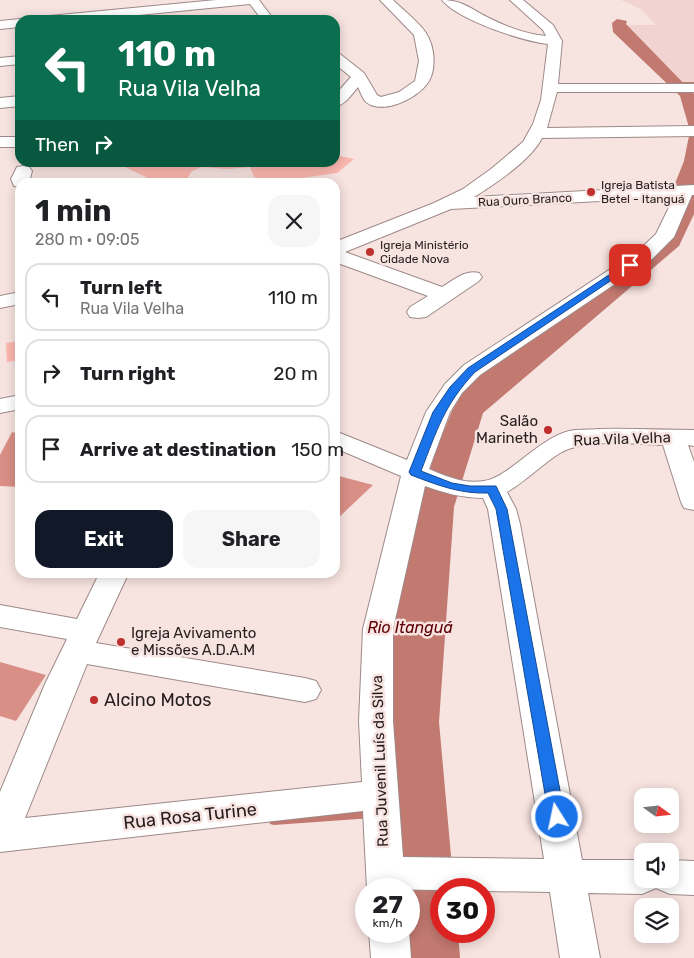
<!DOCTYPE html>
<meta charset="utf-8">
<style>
body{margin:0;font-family:Rubik,sans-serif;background:#f6f6f6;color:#202124;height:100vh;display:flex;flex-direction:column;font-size:19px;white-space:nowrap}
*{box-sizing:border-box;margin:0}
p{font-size:16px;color:#757577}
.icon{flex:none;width:28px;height:28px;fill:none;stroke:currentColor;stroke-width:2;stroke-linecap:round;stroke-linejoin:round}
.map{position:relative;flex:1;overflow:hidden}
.panel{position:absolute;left:15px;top:178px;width:325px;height:400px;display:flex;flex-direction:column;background:#fff;border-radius:15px;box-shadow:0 2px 12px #0003}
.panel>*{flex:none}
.guide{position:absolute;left:15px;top:15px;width:325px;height:152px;border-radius:15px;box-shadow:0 2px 12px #0003;background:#0b6e4f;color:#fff;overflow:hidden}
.needle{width:32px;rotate:105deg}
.fabs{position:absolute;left:634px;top:788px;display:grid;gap:10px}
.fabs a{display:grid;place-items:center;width:45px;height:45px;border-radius:10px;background:#fff;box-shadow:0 2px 12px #0003;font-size:25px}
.speed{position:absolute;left:355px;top:878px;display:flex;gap:10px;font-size:25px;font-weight:700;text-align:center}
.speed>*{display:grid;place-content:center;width:65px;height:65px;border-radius:50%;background:#fff;box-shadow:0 2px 12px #0003;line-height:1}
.speed small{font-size:12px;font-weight:400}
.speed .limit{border:8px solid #d22;background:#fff;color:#111}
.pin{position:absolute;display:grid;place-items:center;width:42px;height:42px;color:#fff;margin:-21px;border-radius:10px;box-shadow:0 2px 8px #0006}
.me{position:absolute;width:55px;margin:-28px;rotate:350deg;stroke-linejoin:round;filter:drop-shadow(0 0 4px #0008)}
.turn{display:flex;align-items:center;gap:18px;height:105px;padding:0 20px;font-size:22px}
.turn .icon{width:65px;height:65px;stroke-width:2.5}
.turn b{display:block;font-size:35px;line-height:42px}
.then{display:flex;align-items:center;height:48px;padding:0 20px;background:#0003;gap:10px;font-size:19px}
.round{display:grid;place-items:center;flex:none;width:52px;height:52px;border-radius:15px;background:#f6f6f6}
.head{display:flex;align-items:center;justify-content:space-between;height:85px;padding:0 20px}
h1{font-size:30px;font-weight:700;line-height:38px}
.primary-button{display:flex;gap:10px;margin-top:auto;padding:10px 20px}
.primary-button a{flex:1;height:58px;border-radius:15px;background:#111827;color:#fff;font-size:20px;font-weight:700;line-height:58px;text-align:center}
.primary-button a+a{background:#f6f6f6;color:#202124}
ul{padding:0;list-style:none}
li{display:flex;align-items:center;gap:15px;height:68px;margin:0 10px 8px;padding:0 10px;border:2px solid #e0e0e0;border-radius:15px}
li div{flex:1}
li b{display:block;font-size:19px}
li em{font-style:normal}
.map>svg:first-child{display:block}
.built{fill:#f1d4d0}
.green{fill:#fab7ae}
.forest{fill:#da8f86}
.water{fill:#c27970}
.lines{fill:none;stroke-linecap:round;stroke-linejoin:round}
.stream{fill:#c27970;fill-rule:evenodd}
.minor-casing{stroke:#9d8a88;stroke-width:2}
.minor{fill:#fff;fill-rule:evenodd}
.route{fill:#1a73e8;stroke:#114b97}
.poi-dot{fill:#be302c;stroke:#f7e3e0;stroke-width:2}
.labels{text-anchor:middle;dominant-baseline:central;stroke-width:5;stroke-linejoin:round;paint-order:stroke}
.far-poi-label{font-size:12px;fill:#251e1d;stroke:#f7e3e0;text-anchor:start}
.far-street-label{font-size:12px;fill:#251e1d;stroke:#f7e3e0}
.poi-label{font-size:15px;fill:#251e1d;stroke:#f7e3e0;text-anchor:end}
.street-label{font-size:15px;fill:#251e1d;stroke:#f7e3e0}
.water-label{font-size:16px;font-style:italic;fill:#5e0105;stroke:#f7e3e0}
.near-poi-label{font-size:18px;fill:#251e1d;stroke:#f7e3e0;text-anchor:start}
.near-street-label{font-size:18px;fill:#251e1d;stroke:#f7e3e0}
</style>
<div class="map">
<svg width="694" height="958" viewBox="0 0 694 958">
<rect width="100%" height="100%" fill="#f7e3e0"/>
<!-- built -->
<polygon class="built" points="621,0 694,0 694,87 671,87 619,25 656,25 641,9"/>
<!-- green -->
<g class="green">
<polygon points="335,155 354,159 337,173 273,182 254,177 250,167 227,169 202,167 192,171 187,179 181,182 156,182 117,163 335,162"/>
<polygon points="20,341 20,360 7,362 6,343"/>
</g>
<!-- forest -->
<g class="forest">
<polygon points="12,432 20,434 20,487 0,486 0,455"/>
<polygon points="335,475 373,485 335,521"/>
<polygon points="0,662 46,675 16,721 0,716"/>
</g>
<!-- water -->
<polygon class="water" points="617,19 627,21 626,24 694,94 694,214 679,246 483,413 454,507 439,722 454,889 441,889 441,931 458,931 460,958 403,958 409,931 409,889 394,889 387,572 429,473 435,452 452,411 468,383 654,251 681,195 674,186 684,161 690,131 680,96 613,32 612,23"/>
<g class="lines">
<!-- stream -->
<g class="stream">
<polygon points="676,82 694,82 694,84 675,84 674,83"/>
<polygon points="372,810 376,811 377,814 376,817 372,818 274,825 270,824 269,821 270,818 274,817"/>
</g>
<defs>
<g id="minor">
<polygon points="216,0 259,0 274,20 262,20 250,4 88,20 43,20 49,16"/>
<path d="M380 0H393C403 10 418 21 426 33 435 47 437 71 427 84 416 99 381 116 365 101 362 97 360 91 358 87 351 95 346 104 335 107V95L351 77 335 64V53L340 54 364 73 377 95 381 97 399 92 415 81 419 61 414 35Z"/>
<path d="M442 0C462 0 471 9 489 18 507 27 526 34 546 36L543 30 510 0H523L553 25 562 41 558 84H694V92H557L547 128 694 126V136L542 138C531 160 495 184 474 197L694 185V195H692L674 237 652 259 480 375 462 393 450 412 429 469C447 477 465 484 484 481 508 478 538 439 569 431 578 429 589 430 599 429 631 428 662 430 694 430V446L688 445 694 462V510L684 508 681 502 663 445C633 444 586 438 560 453 541 465 526 481 507 492L516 509 520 524 582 860H642V879H670V860L694 861V895L670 894 656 888 642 894 588 893 600 958H560L550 892 484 891V889H441V890L367 889 363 811 0 852V792L45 684 67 639 0 627V605L77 619 100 572H129L96 643 305 678 316 681 321 690 316 699 305 702 87 664 25 818 362 782 359 721 363 629 401 476 335 448V431L407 460 426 412 445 384 464 365 638 251 656 234 674 197 451 209 345 252 442 287C454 280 465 269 479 273L482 277 479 281 426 317 418 318 410 317 407 312 410 307 428 296 335 262V242L434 203 463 189 491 169 523 142 533 124 541 100 548 44C522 41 458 20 442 0ZM425 486C444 493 463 498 483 498L488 509 544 859 403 857 393 721V629Z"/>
<polygon points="20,19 23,20 20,20 20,27 0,29 0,21"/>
<polygon points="20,56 20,64 0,66 0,58"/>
<polygon points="20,96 20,106 0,108 0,98"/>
<rect x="0" y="137" width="20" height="10"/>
<polygon points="23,166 29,167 32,171 29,182 20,182 20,187 14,186 11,179 17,167"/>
<polygon points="20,292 20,304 0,308 0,296"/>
<polygon points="20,395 20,409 0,413 0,399"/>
<polygon points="369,931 409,931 411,958 371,958"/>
</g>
</defs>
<!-- minor casing -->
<use href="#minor" class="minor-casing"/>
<!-- minor -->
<use href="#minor" class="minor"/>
</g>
<!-- route -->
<path class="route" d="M627 263 634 265 475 372C444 405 437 430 421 471L452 483 470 486H496L507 509 565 817 562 821 557 823 551 821 549 817 496 509 488 493C460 494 437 485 411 475L409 472 433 412 450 387 468 368Z"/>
<!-- markers -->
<g class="poi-dot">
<circle cx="591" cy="192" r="5"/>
<circle cx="370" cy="252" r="5"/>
<circle cx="548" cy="430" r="5"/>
<circle cx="121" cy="642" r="5"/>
<circle cx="94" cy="700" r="5"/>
</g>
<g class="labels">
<!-- far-poi labels -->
<g class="far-poi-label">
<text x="601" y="185">Igreja Batista<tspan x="601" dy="14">Betel - Itanguá</tspan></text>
<text x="380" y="245">Igreja Ministério<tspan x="380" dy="14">Cidade Nova</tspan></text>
</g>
<!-- far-street labels -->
<g class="far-street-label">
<text transform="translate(525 200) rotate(-3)">Rua Ouro Branco</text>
</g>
<!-- poi labels -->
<g class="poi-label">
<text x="538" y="421">Salão<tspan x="538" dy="17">Marineth</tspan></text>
<text x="131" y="633" text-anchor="start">Igreja Avivamento<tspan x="131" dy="17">e Missões A.D.A.M</tspan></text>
</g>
<!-- street labels -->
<g class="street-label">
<text transform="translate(622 439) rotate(-2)">Rua Vila Velha</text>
<text transform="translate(380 761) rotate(-92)">Rua Juvenil Luís da Silva</text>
</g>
<!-- water labels -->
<g class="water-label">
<text x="410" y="627">Rio Itanguá</text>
</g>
<!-- near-poi labels -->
<g class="near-poi-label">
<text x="104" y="700">Alcino Motos</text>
</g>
<!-- near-street labels -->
<g class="near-street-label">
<text transform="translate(190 816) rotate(-6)">Rua Rosa Turine</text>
</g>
</g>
</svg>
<div class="fabs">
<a><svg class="needle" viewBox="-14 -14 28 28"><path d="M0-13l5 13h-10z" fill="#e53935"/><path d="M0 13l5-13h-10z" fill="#757577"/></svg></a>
<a><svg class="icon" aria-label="sound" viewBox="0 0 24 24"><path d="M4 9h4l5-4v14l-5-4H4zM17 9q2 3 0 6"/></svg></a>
<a><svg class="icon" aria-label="layers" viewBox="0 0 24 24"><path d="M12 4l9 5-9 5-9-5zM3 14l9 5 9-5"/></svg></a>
</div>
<div class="speed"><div>27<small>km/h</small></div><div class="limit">30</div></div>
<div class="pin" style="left:630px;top:265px;background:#d93025"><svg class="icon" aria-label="arrive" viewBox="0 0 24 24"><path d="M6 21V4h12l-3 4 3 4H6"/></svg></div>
<svg class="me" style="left:557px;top:817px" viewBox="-20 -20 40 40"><circle r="17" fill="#1a73e8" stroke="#fff" stroke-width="3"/><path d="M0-11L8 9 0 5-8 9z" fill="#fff"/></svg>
<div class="guide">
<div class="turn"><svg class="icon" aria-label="left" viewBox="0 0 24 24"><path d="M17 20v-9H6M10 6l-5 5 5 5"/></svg><div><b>110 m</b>Rua Vila Velha</div></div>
<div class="then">Then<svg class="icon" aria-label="right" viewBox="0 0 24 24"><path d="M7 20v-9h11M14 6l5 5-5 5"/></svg></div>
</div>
<section class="panel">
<div class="head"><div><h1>1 min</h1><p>280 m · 09:05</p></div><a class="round"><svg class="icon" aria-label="close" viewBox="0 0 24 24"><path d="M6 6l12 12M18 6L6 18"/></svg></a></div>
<ul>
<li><svg class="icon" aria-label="left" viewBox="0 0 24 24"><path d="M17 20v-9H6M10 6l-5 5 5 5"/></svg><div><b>Turn left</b><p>Rua Vila Velha</p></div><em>110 m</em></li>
<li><svg class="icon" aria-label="right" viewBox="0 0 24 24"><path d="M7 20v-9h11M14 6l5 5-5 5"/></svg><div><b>Turn right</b></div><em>20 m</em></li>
<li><svg class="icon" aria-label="arrive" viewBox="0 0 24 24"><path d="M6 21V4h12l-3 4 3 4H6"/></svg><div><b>Arrive at destination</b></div><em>150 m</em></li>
</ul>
<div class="primary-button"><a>Exit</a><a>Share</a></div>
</section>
</div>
